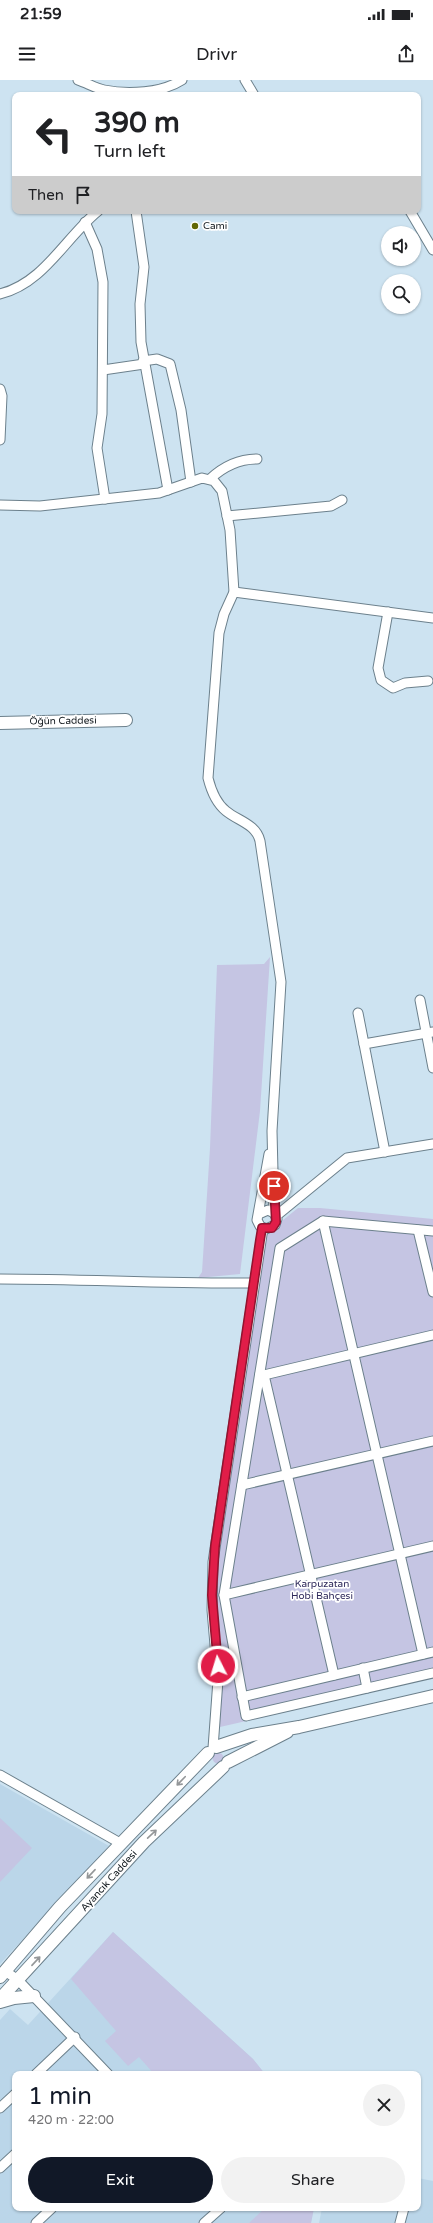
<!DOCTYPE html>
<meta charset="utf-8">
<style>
body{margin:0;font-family:"Varela Round",sans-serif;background:#f2f2f2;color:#202124;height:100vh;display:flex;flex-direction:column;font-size:15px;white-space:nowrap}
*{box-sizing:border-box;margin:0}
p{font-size:13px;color:#757577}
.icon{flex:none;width:22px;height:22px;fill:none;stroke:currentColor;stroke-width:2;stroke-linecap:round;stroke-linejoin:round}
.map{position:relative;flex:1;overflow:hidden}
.drawer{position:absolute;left:12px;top:1991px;width:409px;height:140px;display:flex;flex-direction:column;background:#fff;border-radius:8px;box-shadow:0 1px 3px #0004}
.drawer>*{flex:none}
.hud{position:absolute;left:12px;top:12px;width:409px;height:122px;border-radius:8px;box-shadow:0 1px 3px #0004;background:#fff;color:#202124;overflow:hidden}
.fabs{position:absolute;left:381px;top:146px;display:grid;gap:8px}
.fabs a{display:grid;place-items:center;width:40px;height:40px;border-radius:50%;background:#fff;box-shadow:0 1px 3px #0004;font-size:20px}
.pin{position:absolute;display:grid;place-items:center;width:34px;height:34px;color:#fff;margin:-17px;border:2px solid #fff;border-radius:50%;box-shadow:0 1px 4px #0007}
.me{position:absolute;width:44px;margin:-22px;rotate:355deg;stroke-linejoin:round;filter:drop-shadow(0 0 3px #0008)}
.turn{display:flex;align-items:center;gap:14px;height:84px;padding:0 16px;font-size:18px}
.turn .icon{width:52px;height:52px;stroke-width:2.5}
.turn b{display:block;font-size:28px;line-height:34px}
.then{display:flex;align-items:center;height:38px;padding:0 16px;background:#0003;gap:8px;font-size:15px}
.round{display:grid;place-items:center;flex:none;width:42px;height:42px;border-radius:21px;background:#f2f2f2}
.summary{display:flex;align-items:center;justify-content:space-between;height:68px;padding:0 16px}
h1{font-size:24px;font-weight:600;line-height:30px;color:#111827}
.action{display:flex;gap:8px;margin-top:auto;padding:8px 16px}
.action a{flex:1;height:46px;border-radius:24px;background:#111827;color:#fff;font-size:16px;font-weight:600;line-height:46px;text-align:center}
.action a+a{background:#f2f2f2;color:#202124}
.status{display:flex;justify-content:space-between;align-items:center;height:28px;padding:0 20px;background:#fff;direction:ltr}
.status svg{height:11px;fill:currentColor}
header{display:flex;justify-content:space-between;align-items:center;height:52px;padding:0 16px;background:#fff;font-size:18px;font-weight:600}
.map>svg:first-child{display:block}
.built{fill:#bbd6e9}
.green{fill:#c5c5e3}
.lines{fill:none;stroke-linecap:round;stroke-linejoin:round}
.minor-casing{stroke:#6c808c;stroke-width:11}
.tertiary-casing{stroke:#6c808c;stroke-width:14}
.minor{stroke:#fff;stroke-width:9}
.tertiary{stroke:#fff;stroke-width:12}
.oneway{stroke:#949799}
.route-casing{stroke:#92132f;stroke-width:10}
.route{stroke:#e11d48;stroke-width:7}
.poi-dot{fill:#616602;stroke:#fff;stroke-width:1.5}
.labels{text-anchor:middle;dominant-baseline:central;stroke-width:3.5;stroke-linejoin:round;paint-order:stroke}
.poi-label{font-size:10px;fill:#11181d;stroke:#fff;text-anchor:start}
.street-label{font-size:10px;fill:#11181d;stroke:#fff}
.park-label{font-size:10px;fill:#2e295a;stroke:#fff}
</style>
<div class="status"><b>21:59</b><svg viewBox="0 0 49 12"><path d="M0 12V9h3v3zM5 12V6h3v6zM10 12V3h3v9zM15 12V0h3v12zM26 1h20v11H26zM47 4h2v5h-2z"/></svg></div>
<header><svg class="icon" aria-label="menu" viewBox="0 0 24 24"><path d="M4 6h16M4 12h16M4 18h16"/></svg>Drivr<svg class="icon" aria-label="share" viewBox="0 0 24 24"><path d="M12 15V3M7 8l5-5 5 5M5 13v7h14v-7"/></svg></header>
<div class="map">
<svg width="433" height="2143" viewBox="0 0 433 2143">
<rect width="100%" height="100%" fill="#cde3f1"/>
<!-- built -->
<g class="built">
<polygon points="0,1704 109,1766 0,1884"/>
<polygon points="113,1852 253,1979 265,1994 15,1994 15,2128 314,2128 311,2143 0,2143 0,1940 10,1929 28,1945"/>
<polygon points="418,2098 433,2101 433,2143 319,2143 322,2128 418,2128"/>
</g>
<!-- green -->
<g class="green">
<polygon points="270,877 260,1031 240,1194 198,1198 202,1192 210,1068 217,885 264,884"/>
<polygon points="298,1128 320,1128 433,1139 433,1598 220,1647 210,1640 220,1603 208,1518 267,1153"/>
<circle cx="218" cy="1678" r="5.5"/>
<polygon points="0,1738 32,1768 0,1802"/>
<polygon points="113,1852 253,1979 265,1994 154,1994 139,1977 128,1986 105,1961 116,1951 71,1899"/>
<polygon points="265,2128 314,2128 311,2143 249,2143"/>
</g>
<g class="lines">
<defs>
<g id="minor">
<path d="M78 0C87 3 95 8 104 10 128 15 162 13 182 0"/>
<polyline points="245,0 254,15"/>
<polyline points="136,131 144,187 140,224 141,262 168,410"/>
<polyline points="410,131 433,170"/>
<polyline points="85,142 97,169 103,202 102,334 97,368 105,419"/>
<path d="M0 214C44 203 65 158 98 131"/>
<polyline points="143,281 157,279 170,284 181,330 191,402"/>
<polyline points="103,290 144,284"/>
<polyline points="0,309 2,316 0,360"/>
<path d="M210 399C224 386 239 379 257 379"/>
<path d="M0 425 40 426 159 413 202 398 214 401 222 411 230 450 234 512 224 534 219 553 208 698C211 710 216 723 226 731 238 741 256 744 260 761L281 902 272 1051 274 1133"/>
<polyline points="227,436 331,426 342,420"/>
<polyline points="234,512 433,538"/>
<polyline points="388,532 378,588 381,600 393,608 405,603 428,601"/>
<polyline points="420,920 433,988"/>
<polyline points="358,933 385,1072"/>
<polyline points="364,964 433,952"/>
<polyline points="259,1134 268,1130 274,1133 277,1139 275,1145 266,1149 260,1146 257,1140 269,1074"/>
<polyline points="276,1136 347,1078 433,1064"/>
<polyline points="323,1141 423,1574"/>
<polyline points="418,1150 433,1212"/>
<polyline points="433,1151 323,1141 280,1168 224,1515 246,1636 433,1593"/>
<path d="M0 1199C85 1199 169 1204 254 1203"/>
<polyline points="260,1294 264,1295 433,1255"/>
<polyline points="264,1295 334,1595"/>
<polyline points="242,1405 433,1361"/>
<polyline points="224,1515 433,1466"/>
<polyline points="363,1588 367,1608"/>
<polyline points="242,1617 433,1572"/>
<polyline points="213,1668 218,1600 212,1530 213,1482 263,1148"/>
<polyline points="0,1695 120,1763"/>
<polyline points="5,1891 18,1900 108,1994"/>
<polyline points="36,1994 75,1957"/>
<polyline points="0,2028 15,2014"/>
<polyline points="0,2088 15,2074"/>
<polyline points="36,2143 52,2128"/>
<polyline points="204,2143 221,2128"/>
<polyline points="400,2143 404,2128"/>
</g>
<g id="tertiary">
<polyline points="0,643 126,640"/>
<polyline points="216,1667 252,1655 299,1647 433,1616"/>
<polyline points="228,1682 287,1652"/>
<polyline points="0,1897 60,1827 208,1673"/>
<polyline points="0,1919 144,1762 223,1687"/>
<polyline points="0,1922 14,1918 34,1916"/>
</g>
</defs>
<!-- minor casing -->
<use href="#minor" class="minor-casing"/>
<!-- tertiary casing -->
<use href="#tertiary" class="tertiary-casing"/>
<!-- minor -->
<use href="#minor" class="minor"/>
<!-- tertiary -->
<use href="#tertiary" class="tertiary"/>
</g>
<!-- one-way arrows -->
<defs><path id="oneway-shaft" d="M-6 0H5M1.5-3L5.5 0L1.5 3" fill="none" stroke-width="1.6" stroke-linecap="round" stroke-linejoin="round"/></defs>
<g class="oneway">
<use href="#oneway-shaft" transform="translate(181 1701) rotate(134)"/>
<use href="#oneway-shaft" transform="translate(152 1754) rotate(-43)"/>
<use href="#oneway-shaft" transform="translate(91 1794) rotate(133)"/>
<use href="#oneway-shaft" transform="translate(36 1881) rotate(-47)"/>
</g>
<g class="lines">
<defs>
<polyline id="route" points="218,1586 212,1515 215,1466 260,1160 262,1148 272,1148 276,1142 274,1106"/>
</defs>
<!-- route casing -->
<use href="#route" class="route-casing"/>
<!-- route -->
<use href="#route" class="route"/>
</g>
<!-- markers -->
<circle class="poi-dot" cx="195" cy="146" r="4"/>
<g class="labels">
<!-- poi labels -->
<g class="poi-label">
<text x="203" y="146">Cami</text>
</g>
<!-- street labels -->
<g class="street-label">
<text transform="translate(63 641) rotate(-1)">Öğün Caddesi</text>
<text transform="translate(109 1801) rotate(-48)">Ayancık Caddesi</text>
</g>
<!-- park labels -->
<g class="park-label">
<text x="322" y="1504">Karpuzatan<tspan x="322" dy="12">Hobi Bahçesi</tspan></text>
</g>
</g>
</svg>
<div class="fabs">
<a><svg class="icon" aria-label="sound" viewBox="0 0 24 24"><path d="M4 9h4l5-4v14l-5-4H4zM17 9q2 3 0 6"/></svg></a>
<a><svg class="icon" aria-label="search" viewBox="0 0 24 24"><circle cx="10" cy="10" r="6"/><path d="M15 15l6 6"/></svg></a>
</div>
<div class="pin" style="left:274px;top:1106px;background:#d93025"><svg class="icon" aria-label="arrive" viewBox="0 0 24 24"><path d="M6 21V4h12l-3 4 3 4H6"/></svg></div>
<svg class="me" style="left:218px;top:1586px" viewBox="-20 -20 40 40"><circle r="17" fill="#e11d48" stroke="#fff" stroke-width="3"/><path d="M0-11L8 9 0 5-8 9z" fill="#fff"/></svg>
<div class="hud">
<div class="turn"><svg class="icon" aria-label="left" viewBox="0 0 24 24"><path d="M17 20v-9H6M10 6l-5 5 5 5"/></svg><div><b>390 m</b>Turn left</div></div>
<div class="then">Then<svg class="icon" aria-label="arrive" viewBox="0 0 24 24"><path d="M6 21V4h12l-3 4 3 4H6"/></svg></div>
</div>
<section class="drawer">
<div class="summary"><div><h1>1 min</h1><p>420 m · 22:00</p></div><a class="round"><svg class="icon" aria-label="close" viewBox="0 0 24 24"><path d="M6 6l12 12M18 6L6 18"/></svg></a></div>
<div class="action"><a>Exit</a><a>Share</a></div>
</section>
</div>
